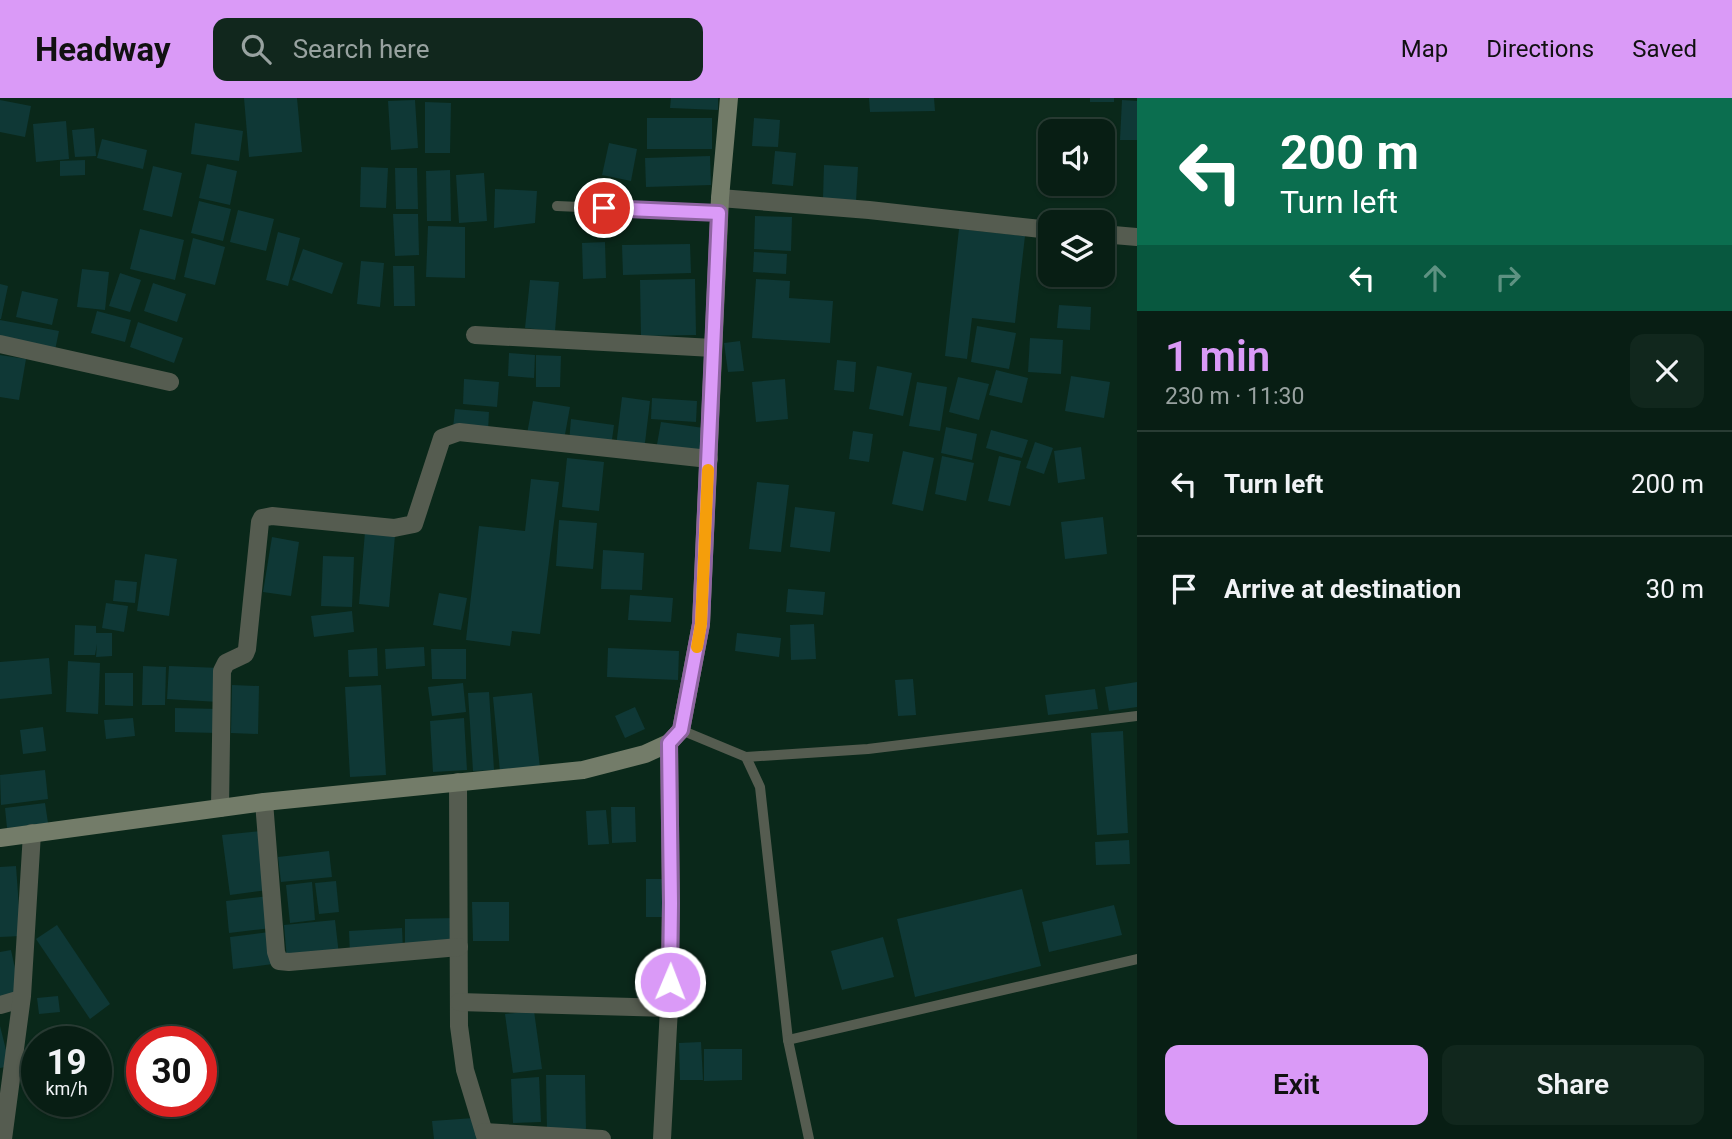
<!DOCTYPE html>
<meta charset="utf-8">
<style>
body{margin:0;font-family:Roboto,sans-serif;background:#11271d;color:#f1f3f6;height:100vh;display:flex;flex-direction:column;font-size:26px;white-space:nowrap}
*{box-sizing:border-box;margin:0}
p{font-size:23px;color:#98a2a0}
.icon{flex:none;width:38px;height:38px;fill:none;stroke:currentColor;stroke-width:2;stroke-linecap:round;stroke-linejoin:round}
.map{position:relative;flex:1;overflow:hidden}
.drawer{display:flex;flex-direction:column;background:#081e14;width:595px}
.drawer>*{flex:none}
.hud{background:#0b6e4f;color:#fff;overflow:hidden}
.tools{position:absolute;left:1038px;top:21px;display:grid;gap:14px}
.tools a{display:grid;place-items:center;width:77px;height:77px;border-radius:14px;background:#081e14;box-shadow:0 2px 5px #0004,0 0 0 2px #293c34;font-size:35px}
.speed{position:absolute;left:21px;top:928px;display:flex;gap:14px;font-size:35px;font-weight:700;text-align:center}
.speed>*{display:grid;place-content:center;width:91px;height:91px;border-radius:50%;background:#081e14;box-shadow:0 2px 5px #0004,0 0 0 2px #293c34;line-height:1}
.speed small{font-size:18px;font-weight:400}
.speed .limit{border:10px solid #d22;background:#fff;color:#111}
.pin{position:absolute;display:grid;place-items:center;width:60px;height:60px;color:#fff;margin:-30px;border:4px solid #fff;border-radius:50%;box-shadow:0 2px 7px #0007}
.me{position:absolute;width:77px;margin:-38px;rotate:1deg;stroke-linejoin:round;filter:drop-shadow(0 0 5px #0008)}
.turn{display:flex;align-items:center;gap:24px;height:147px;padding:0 28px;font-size:32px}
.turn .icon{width:91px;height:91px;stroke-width:2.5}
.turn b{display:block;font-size:49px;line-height:60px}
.lanes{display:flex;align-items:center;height:66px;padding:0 28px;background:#0003;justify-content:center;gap:35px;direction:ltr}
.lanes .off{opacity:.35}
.round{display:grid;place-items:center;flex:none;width:74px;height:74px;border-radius:14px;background:#11271d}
.headline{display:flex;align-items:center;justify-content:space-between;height:119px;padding:0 28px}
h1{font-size:42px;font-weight:600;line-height:52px;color:#da9af7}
.button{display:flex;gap:14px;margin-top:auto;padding:14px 28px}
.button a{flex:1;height:80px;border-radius:14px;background:#da9af7;color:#111;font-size:28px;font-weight:600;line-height:80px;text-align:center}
.button a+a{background:#11271d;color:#f1f3f6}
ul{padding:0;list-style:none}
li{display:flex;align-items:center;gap:21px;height:105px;padding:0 28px;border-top:2px solid #293c34}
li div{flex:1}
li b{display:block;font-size:26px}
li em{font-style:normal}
header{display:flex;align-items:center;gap:42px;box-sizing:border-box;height:98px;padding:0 35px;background:#da9af7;color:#111}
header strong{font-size:33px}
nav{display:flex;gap:38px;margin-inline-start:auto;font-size:24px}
.search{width:490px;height:63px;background:#11271d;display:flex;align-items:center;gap:18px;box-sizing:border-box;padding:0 24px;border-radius:14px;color:#98a2a0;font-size:26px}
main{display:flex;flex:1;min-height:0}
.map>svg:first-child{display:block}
.building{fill:#0f3836}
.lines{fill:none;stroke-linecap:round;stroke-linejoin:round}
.service{stroke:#555c50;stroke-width:10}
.minor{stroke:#555c50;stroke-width:18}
.secondary{stroke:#737c69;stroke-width:18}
.route-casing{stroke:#8e64a1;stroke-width:18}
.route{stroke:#da9af7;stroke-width:12}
.slow{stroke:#f59e0b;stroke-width:12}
</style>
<header>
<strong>Headway</strong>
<div class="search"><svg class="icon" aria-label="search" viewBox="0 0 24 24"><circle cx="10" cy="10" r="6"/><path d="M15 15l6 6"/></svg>Search here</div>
<nav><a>Map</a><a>Directions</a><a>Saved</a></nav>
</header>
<main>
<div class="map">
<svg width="1137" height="1041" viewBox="0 0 1137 1041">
<rect width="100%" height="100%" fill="#0a281a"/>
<!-- building -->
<g class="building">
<polygon points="244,0 297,0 302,54 249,59"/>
<polygon points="671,0 718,0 718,12 670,10"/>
<polygon points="869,0 934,0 935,13 870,14"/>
<rect x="1090" y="0" width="24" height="4"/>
<polygon points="0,2 31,8 25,39 0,34"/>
<polygon points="415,2 418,50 391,52 388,3"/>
<polygon points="1122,2 1137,3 1137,42 1120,42"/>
<polygon points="425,4 451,5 450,55 425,55"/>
<rect x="647" y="20" width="65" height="31"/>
<polygon points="754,20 780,22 778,49 752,48"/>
<polygon points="66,23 69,61 36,64 33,26"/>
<polygon points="195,25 243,33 239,63 191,56"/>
<polygon points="94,30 96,58 75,59 72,32"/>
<polygon points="102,41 147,52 143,71 97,60"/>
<polygon points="609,45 637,51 631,83 602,77"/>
<polygon points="775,53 796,55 793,88 772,86"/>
<polygon points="710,58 711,87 646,89 645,60"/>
<polygon points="85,62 85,77 60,78 60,63"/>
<polygon points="207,66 237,73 230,107 199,100"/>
<polygon points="824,67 858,69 856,103 823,101"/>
<polygon points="153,68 182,75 172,119 143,112"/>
<polygon points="361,69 388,70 386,110 360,109"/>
<polygon points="395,70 417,70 418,111 396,111"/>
<polygon points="450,72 451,123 427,123 426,73"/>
<polygon points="484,75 487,123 459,125 456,77"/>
<polygon points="495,91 537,93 535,125 494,130"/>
<polygon points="199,103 231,111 223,143 191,135"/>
<polygon points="238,112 274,121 266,153 230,144"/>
<polygon points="393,116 418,116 419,157 395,158"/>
<polygon points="755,118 792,119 791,153 754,151"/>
<polygon points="428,128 465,129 465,180 426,179"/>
<polygon points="140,131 184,142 175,182 130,171"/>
<polygon points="959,131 1025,138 1015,225 972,220 967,261 945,258"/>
<polygon points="278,134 300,140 288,188 266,182"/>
<polygon points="193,140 225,149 215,187 184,179"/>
<polygon points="1045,142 1050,142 1050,177 1064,177 1063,189 1042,188"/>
<polygon points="605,144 606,180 583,181 582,145"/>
<polygon points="690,146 691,175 623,177 622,147"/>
<polygon points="303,151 343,165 332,196 292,182"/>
<polygon points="754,154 787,156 786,176 753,174"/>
<polygon points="361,163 384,165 380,209 357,206"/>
<polygon points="393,168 414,168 415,208 394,208"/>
<polygon points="82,171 109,174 105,212 77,209"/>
<polygon points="120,175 141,182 130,214 109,208"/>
<polygon points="695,181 696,237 641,238 640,182"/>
<polygon points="756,181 790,183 789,200 833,203 830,245 752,240"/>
<polygon points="530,182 559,184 555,233 525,230"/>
<polygon points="153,185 186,196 177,224 144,213"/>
<polygon points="0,186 8,188 1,221 0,221"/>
<polygon points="22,193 58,201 52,227 16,219"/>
<polygon points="1059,207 1091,209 1090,232 1057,230"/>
<polygon points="97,213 131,222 125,244 91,235"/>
<polygon points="0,222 59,233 54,257 0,246"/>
<polygon points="138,224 183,240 174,265 130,249"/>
<polygon points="977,228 1016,235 1009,271 971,264"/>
<polygon points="1030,240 1063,242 1061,276 1028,274"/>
<polygon points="740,243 744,273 728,274 724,245"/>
<polygon points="509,255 535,257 534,280 508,278"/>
<polygon points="0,257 26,261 19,302 0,299"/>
<polygon points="536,257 561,258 560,289 536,289"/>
<polygon points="837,262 856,264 854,294 834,292"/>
<polygon points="877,268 912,275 903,318 869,311"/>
<polygon points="996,272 1028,280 1022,305 989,297"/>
<polygon points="1071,278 1110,284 1104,320 1065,313"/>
<polygon points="958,279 989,286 979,322 949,314"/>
<polygon points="464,281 499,284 497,309 463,306"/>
<polygon points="785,281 788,321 756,324 752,284"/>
<polygon points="917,284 947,289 940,333 909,328"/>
<polygon points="622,299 650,303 644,353 616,349"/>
<polygon points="652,300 697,303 696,324 651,321"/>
<polygon points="533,303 570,309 564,342 527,336"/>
<polygon points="455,311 489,314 488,333 453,330"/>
<polygon points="571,321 614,327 611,349 569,344"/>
<polygon points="661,324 704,330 700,359 656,352"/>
<polygon points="946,329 977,336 972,362 941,355"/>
<polygon points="991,332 1028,342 1022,360 986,350"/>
<polygon points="853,333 873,336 869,364 849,361"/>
<polygon points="1035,344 1053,350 1044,376 1026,370"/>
<polygon points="1081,349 1085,381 1058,385 1054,353"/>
<polygon points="903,353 934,360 923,413 892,406"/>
<polygon points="942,358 974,365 966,403 935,396"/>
<polygon points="999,358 1021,363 1010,408 988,403"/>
<polygon points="567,360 604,364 599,413 562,409"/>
<polygon points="531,381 559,384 540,536 512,533 510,548 466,542 479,428 525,433"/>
<polygon points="757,384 789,387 781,454 749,451"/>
<polygon points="795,409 835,414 830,454 790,449"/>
<polygon points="1103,419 1107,456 1065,461 1061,424"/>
<polygon points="559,422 597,425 593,471 556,468"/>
<polygon points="365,434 395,437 389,509 359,506"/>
<polygon points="272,439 299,444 291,498 263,494"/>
<polygon points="603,452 644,455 642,492 601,491"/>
<polygon points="145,456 177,461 169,518 137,513"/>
<polygon points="323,458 354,459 352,509 321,508"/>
<polygon points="115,482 137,484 135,505 113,503"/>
<polygon points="788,491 825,494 823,517 786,514"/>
<polygon points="439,495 467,500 461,532 433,527"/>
<polygon points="630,497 673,500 671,524 628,522"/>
<polygon points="106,505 128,508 124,534 102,530"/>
<polygon points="352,513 354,534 314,539 311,518"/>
<polygon points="814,526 816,561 791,562 790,527"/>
<polygon points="75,527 96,528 96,535 112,535 112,558 96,559 97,546 95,557 74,557"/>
<polygon points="737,535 781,540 779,559 735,553"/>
<polygon points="424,549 425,568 386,571 385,551"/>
<polygon points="377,550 378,578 349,579 348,552"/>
<polygon points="608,550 679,553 678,582 607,579"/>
<polygon points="431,551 466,551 466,581 432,581"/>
<polygon points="49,560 52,596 0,601 0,564"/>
<polygon points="68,563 100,565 98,616 66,614"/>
<polygon points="143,568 166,569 165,607 142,607"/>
<polygon points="169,568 220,570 219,604 167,601"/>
<polygon points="105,575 133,575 133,608 105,607"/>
<polygon points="913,581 916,617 898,618 895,582"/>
<polygon points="1137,584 1137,609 1109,613 1105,589"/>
<polygon points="463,585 466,614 432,618 428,589"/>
<polygon points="232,587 259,588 258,636 231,635"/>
<polygon points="381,587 386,677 350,679 345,589"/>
<polygon points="1095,591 1098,611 1048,617 1045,597"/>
<polygon points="489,594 494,672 473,673 468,595"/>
<polygon points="532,595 540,670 500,674 493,599"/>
<polygon points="635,609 645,631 625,640 615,618"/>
<polygon points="175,610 219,611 218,635 175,634"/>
<polygon points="133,620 135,638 106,641 104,622"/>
<polygon points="464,620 467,672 433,674 430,623"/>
<polygon points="43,629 46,653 23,656 20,632"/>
<polygon points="1123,633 1128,735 1097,737 1091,635"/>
<polygon points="45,672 48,701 1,707 0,677"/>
<polygon points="45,705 48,725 7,730 5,710"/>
<polygon points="611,709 635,709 636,744 612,745"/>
<polygon points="606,712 609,746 588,747 586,713"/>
<polygon points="261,733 268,792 230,797 222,737"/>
<polygon points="1129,742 1130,766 1096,767 1095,744"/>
<polygon points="329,753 332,779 281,784 278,759"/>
<polygon points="16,768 21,838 0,839 0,769"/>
<polygon points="646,781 670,781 669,819 646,819"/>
<polygon points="336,783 339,814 319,816 315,785"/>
<polygon points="312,784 315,822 290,825 286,787"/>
<polygon points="1022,791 1041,868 915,899 897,821"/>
<polygon points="269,798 272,830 229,835 226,803"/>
<polygon points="472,804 509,804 509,843 473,843"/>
<polygon points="1114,807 1122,837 1049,854 1042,824"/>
<polygon points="456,820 456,846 405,846 405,821"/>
<polygon points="335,822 339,857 287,862 284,827"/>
<polygon points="57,827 110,906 90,921 36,841"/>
<polygon points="402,830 403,852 350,856 349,833"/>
<polygon points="269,834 273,866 233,871 230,839"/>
<polygon points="883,839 894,879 842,892 831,853"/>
<polygon points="11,852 21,898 0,902 0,854"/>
<polygon points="58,898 60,914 39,916 37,900"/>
<polygon points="534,913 542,971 513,975 505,916"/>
<polygon points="0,928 10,968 0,970"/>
<polygon points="701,944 703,982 680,982 679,945"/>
<polygon points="704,951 742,951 742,982 704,983"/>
<polygon points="138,969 142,969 142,990 140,990"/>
<polygon points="546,977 585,977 586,1033 547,1033"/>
<polygon points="539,979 541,1024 513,1025 511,981"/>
<polygon points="474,1020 478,1041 434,1041 432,1023"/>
</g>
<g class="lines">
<!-- service -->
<g class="service">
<polyline points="557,108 719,115"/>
<polyline points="681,632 746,659 760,689 788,942 809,1041"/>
<polyline points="746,659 868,651 1137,618"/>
<polyline points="788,942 1137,861"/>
</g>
<!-- minor -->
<g class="minor">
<polyline points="720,100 869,112 1050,132"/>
<polyline points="1102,136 1137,139"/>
<polyline points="475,237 713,250"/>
<polyline points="0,246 170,284"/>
<polyline points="458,684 459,928 465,972 486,1041"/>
<polyline points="264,704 276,854 279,863 289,864 459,849"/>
<polyline points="220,710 222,573 226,565 245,556 247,551 260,424 262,420 272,418 394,430 414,426 442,340 459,334 709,361"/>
<polyline points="459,904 669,910"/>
<polyline points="0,907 21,901"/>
<polyline points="484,1034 602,1041"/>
<polyline points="3,1041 22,898 32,735"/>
<polyline points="662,1041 669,910 671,805 669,645"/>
</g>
<!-- secondary -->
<polyline class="secondary" points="0,740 264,704 583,672 645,656 669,645 681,632 701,526 720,100 729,0"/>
</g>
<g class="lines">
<defs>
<polyline id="route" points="604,110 719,115 701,526 681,632 669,645 671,805 670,884"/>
</defs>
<!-- route casing -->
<use href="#route" class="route-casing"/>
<!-- route -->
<use href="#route" class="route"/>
<!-- slow -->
<polyline class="slow" points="697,549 701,526 708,372"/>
</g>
</svg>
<div class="tools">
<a><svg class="icon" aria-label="sound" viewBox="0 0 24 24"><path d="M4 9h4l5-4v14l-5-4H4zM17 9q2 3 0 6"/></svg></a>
<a><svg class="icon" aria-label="layers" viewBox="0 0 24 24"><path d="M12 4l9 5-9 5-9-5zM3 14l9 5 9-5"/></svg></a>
</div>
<div class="speed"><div>19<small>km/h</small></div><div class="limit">30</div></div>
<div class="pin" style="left:604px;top:110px;background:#d93025"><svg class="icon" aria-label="arrive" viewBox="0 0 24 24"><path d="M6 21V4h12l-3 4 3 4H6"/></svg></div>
<svg class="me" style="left:670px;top:884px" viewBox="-20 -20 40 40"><circle r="17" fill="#da9af7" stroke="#fff" stroke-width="3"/><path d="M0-11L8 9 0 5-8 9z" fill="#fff"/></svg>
</div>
<section class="drawer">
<div class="hud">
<div class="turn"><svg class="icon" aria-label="left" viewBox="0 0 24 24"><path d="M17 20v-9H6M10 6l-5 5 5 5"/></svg><div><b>200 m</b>Turn left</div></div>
<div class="lanes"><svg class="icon" aria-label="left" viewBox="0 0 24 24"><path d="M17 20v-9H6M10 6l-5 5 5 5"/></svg><svg class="icon off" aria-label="ahead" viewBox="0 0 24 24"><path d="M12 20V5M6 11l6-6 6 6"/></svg><svg class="icon off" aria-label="right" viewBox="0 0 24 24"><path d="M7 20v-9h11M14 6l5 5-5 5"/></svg></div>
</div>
<div class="headline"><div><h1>1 min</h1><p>230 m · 11:30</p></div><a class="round"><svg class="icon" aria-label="close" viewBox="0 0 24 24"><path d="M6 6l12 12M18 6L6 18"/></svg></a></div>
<ul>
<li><svg class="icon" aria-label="left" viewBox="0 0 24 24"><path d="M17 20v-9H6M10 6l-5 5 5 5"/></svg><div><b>Turn left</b></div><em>200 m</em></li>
<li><svg class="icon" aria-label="arrive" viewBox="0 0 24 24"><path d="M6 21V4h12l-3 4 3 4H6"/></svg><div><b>Arrive at destination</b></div><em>30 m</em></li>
</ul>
<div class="button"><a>Exit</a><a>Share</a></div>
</section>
</main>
